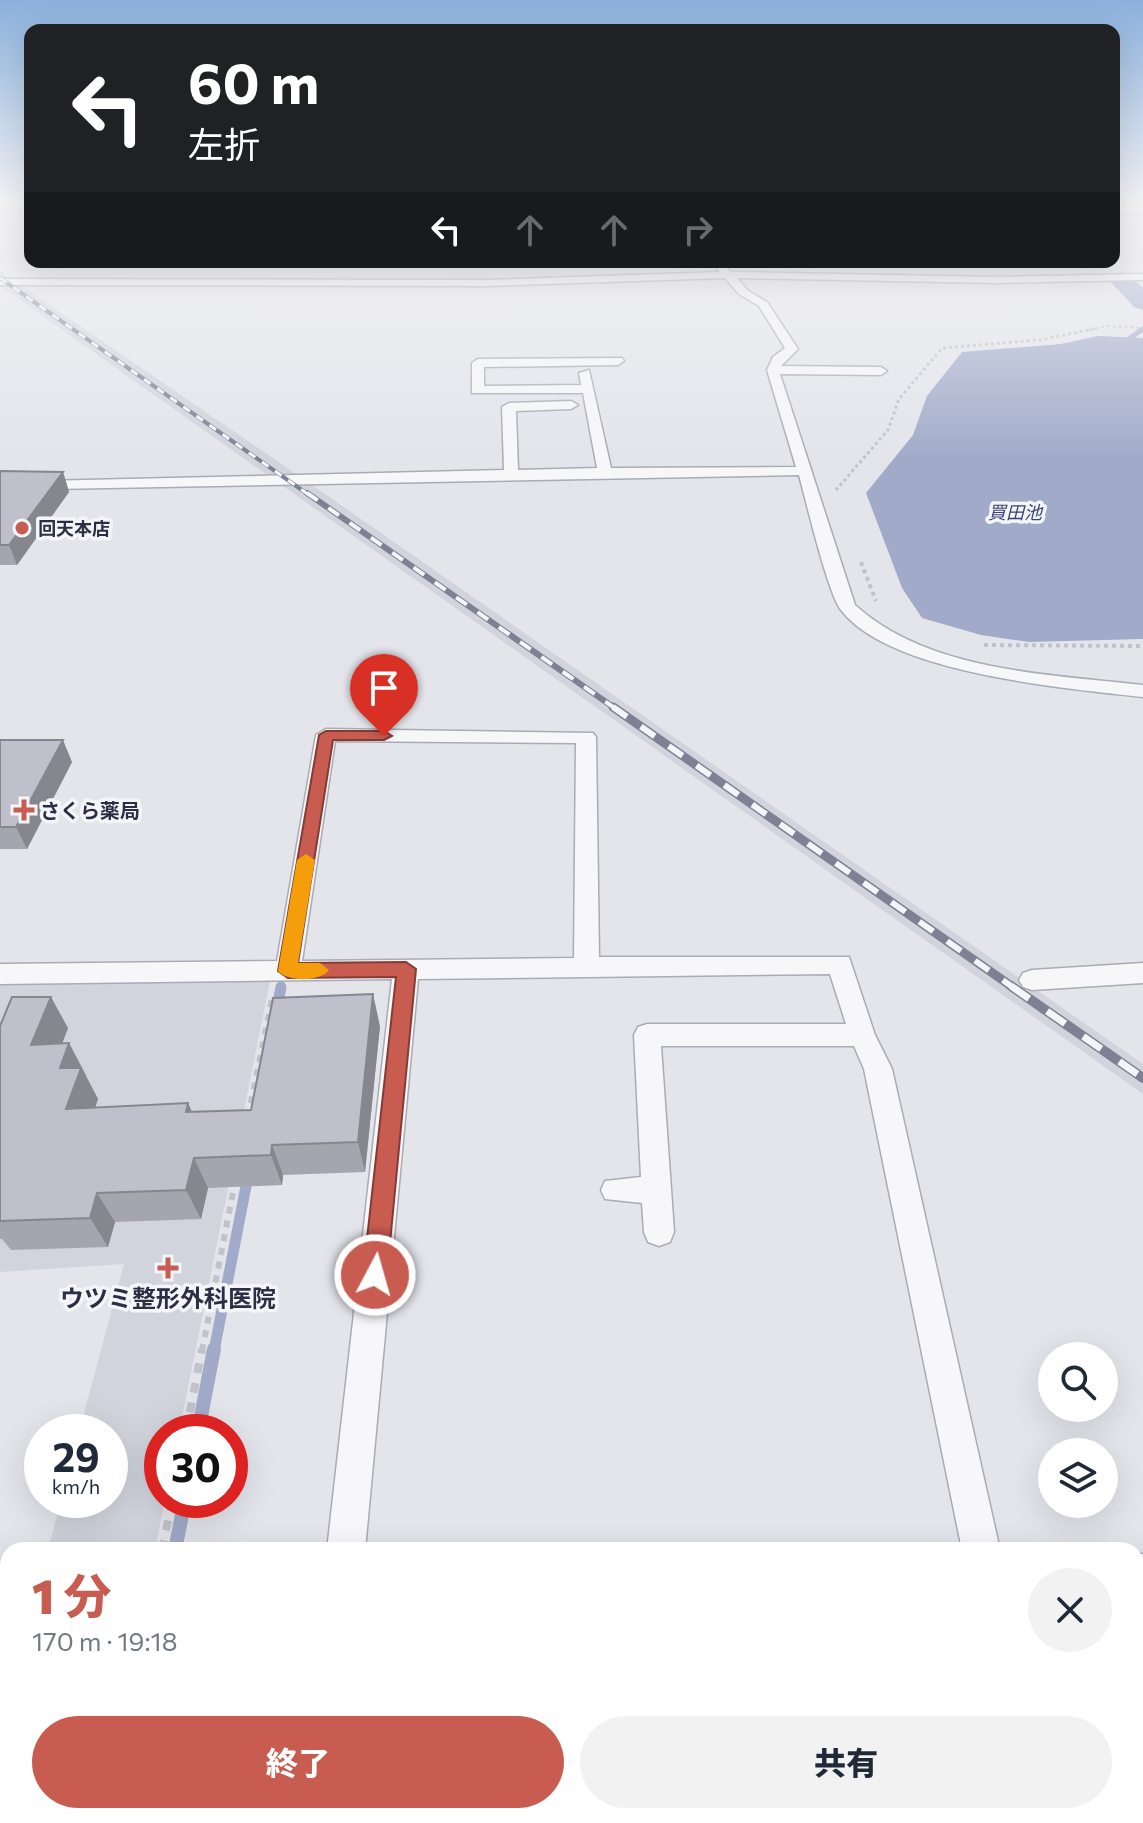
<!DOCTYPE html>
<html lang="ja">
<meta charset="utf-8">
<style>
body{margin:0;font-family:Commissioner,"Noto Sans JP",sans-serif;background:#f2f2f3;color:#1f2937;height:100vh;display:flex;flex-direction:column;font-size:30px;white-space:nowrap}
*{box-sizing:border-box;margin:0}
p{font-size:26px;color:#747a83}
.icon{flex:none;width:44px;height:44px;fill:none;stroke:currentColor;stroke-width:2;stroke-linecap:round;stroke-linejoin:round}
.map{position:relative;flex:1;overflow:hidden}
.details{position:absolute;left:0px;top:1542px;width:1144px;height:282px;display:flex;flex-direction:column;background:#fff;border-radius:24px 24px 0 0;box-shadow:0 8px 32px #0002}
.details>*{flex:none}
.top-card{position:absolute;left:24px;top:24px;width:1096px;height:244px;border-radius:16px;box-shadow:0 8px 32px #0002;background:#202124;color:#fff;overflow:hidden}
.tools{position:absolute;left:1038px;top:1342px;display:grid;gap:16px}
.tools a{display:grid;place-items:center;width:80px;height:80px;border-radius:50%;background:#fff;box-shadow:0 8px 32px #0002;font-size:40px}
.speed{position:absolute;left:24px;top:1414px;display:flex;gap:16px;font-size:40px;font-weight:700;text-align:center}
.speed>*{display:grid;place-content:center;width:104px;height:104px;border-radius:50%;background:#fff;box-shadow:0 8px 32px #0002;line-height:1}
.speed small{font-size:20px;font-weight:400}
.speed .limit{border:12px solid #d22;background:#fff;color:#111}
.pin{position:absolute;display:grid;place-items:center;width:68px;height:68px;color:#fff;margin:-82px -34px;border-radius:50% 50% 50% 0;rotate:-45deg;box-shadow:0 0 8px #0007}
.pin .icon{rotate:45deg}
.me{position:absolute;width:88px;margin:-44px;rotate:6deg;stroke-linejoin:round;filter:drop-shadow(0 0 6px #0008)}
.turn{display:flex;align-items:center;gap:28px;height:168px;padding:0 32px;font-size:36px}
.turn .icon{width:104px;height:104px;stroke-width:2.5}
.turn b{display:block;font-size:56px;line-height:68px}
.lanes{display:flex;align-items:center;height:76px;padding:0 32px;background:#0003;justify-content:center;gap:40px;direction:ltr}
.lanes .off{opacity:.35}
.round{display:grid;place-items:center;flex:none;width:84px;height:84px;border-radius:42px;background:#f2f2f3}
.overview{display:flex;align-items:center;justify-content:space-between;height:136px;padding:0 32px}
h1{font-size:48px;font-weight:800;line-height:60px;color:#c95c50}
.primary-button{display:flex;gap:16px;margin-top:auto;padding:16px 32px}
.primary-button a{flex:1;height:92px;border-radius:48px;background:#c95c50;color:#fff;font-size:32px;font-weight:800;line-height:92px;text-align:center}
.primary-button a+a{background:#f2f2f3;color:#1f2937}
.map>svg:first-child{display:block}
.built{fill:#d2d4dd}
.water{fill:#a1abc9}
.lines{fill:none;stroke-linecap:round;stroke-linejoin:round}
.stream-far2{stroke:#a1abc9;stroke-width:5}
.stream-far1{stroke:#a1abc9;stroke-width:11}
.stream{stroke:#a1abc9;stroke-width:14}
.river{fill:#a1abc9;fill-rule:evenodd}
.minor-casing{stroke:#a9abb5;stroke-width:3}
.path-far4{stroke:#c2c3ca;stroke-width:2;stroke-dasharray:3 3;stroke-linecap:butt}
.path-far3{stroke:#c2c3ca;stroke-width:3;stroke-dasharray:3 3;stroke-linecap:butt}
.path-far2{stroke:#c2c3ca;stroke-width:4;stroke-dasharray:4 4;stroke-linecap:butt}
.path-far1{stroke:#c2c3ca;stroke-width:6;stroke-dasharray:7 7;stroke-linecap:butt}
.path{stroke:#c2c3ca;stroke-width:8;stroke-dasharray:10 10;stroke-linecap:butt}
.minor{fill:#f7f7fa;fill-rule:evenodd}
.rail-far3-casing{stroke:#7e8194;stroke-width:4}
.rail-far2-casing{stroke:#7e8194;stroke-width:6}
.rail-far1-casing{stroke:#7e8194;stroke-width:9}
.rail-casing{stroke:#7e8194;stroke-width:10}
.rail-far3{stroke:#f4f5f9;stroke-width:3;stroke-dasharray:8;stroke-linecap:butt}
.rail-far2{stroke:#f4f5f9;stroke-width:4;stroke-dasharray:13;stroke-linecap:butt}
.rail-far1{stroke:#f4f5f9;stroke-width:6;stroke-dasharray:17;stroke-linecap:butt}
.rail{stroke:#f4f5f9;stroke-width:7;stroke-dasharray:22;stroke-linecap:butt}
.wall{fill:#a4a5af}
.shaded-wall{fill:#86868e}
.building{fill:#bfc0cb;stroke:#86868e;stroke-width:2}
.route{fill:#c95c50;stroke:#833c34;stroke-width:2}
.slow{fill:#f59e0b}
.poi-dot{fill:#c95c50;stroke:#f4f5f9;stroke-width:3}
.labels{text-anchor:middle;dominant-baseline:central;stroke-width:7;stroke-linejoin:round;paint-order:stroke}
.far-water-label{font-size:18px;font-style:italic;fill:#384476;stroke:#f4f5f9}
.far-poi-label{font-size:18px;font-weight:bold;fill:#2c2f43;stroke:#f4f5f9;text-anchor:start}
.poi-label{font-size:20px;font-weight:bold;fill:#2c2f43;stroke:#f4f5f9;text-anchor:start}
.near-poi-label{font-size:24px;font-weight:bold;fill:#2c2f43;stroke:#f4f5f9}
</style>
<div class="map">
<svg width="1143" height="1823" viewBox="0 0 1143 1823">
<rect width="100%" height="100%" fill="#e4e5eb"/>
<!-- built -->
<g class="built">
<polygon points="0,271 305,480 1143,1064 1143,1094 0,286"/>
<polygon points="270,981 179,1432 162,1432 162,1500 165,1500 155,1550 48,1550 61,1500 110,1500 110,1432 79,1432 124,1264 0,1272 0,984"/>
</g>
<!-- water -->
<g class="water">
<polygon points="1098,336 1143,338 1143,639 1029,642 981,635 922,618 902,588 866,493 913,435 927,396 962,352 1061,344"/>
<polygon points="1136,1602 1143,1602 1143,1823 1016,1823 1015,1816 1136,1816"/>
</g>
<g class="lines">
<!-- stream-far2 -->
<polyline class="stream-far2" points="1124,342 1143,329"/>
<!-- stream-far1 -->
<g class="stream-far1">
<polyline points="277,1008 281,987"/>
<polyline points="214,1351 248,1176"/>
</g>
<!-- stream -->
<g class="stream">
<polyline points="198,1432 214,1349"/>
<polyline points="175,1550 185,1500"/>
<polyline points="117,1823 118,1816"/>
</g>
<!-- river -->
<polygon class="river" points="1120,272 1129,274 1143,288 1143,310 1134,307 1108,279"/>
<defs>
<g id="minor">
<rect x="1114" y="207" width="29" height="6"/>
<path d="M721 264 731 272 997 277 1143 274V280L997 283 737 278 747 290 767 302 798 349 781 366 881 367 887 371 881 375 780 374 855 605C929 672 1049 674 1143 685V697C1066 688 890 674 841 610 828 594 806 501 799 475L0 490V482L504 470 502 407 509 403 571 401 578 405 571 409 516 411 518 470 597 468 583 393H472V363L478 359 622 358 624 361 618 365 484 367V386L581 385 579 373 589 370 611 468 796 467 767 370 773 357 785 348 759 306 739 294 725 278 488 286 0 285V279L488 280 720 272 716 267Z"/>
<path d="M326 729 593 733 596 737 599 957H849L875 1035 892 1069 1000 1550H962L864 1069 854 1046H661L674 1232 670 1242 659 1246 648 1242 644 1232 642 1203 605 1199 601 1190 605 1181 641 1177 634 1035 638 1027 647 1024H846L830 974 418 979 365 1550H327L392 979 0 984V964L277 961 316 735ZM335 741 576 743 574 958 302 961Z"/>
<polygon points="1143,963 1143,983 1032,990 1023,987 1019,980 1023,973 1032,970"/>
<rect x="1136" y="1554" width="7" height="38"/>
<rect x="0" y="1591" width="8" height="38"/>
</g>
</defs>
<!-- minor casing -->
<use href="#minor" class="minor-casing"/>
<!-- path-far4 -->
<polyline class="path-far4" points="1089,330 1107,326 1143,328"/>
<!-- path-far3 -->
<polyline class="path-far3" points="836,490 888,430 899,399 942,348 1040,340 1098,328"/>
<!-- path-far2 -->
<g class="path-far2">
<polyline points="861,562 876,601"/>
<polyline points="984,645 1143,646"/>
</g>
<!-- path-far1 -->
<g class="path-far1">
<polyline points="248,1117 273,994"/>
<polyline points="202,1351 235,1182"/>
</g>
<!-- path -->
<g class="path">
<polyline points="186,1432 202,1349"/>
<polyline points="162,1550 172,1500"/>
</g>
<!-- minor -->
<use href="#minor" class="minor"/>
<defs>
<polyline id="rail-far3" points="0,278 309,495"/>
<polyline id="rail-far2" points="307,493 616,709"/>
<polyline id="rail-far1" points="613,707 1014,988"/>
<polyline id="rail" points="1011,986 1143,1078"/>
</defs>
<!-- rail-far3 casing -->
<use href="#rail-far3" class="rail-far3-casing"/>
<!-- rail-far2 casing -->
<use href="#rail-far2" class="rail-far2-casing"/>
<!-- rail-far1 casing -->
<use href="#rail-far1" class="rail-far1-casing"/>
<!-- rail casing -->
<use href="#rail" class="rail-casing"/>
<!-- rail-far3 -->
<use href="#rail-far3" class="rail-far3"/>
<!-- rail-far2 -->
<use href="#rail-far2" class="rail-far2"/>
<!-- rail-far1 -->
<use href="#rail-far1" class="rail-far1"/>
<!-- rail -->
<use href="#rail" class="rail"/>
</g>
<!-- wall -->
<g class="wall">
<polygon points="0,471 63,472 69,492 17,565 0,565"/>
<polygon points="0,740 72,762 27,849 0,849"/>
<polygon points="0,1026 68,1028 62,1044 69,1043 86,1075 85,1077 98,1099 95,1108 188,1103 192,1112 251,1110 380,1026 365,1172 283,1175 282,1185 208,1188 201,1219 115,1222 108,1247 11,1250 2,1239 0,1239"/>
</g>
<!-- shaded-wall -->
<g class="shaded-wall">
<polygon points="63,472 69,492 17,565 9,545"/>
<polygon points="63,740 72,762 27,849 16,827"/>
<polygon points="373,994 380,1026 365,1172 358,1142"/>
<polygon points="51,997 68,1028 49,1077 31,1045"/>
<polygon points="69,1043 98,1099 84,1140 66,1109 60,1068"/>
<polygon points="188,1103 201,1133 186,1112"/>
<polygon points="272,1145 283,1175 282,1185 271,1155"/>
<polygon points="194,1158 208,1188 201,1219 186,1190"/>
<polygon points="97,1193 115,1222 108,1247 90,1218"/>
</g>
<!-- building -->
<g class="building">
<polygon points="0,471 63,472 9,545 0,545"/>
<polygon points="0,740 63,740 16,827 0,827"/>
<polygon points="373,994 358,1142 272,1145 271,1155 194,1158 186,1190 97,1193 90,1218 0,1221 0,1026 12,997 51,997 31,1045 69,1043 60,1068 81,1068 66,1109 188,1103 186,1112 251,1110 273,998"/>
</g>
<!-- sky -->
<linearGradient id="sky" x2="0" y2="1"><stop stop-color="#8bb0dc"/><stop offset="0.44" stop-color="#f3f3f6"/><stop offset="1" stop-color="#f3f3f6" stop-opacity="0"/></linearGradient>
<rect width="1143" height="458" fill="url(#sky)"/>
<!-- route -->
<polygon class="route" points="326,731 384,731 392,736 384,740 333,740 298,963 406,962 416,969 387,1275 383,1283 375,1286 366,1283 363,1275 396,977 288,978 278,971 319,735"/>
<!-- slow -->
<path class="slow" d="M306 854 315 860 298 963H320L329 970C321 982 287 982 278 971L297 860Z"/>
<!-- markers -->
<g class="poi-dot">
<circle cx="22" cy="528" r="8"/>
<path d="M20 798h8v8h8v8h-8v8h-8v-8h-8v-8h8z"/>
<path d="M164 1256h8v8h8v8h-8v8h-8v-8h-8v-8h8z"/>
</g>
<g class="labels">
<!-- far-water labels -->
<g class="far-water-label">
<text x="1015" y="512">買田池</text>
</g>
<!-- far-poi labels -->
<g class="far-poi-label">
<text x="38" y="528">回天本店</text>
</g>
<!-- poi labels -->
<g class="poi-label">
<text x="40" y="810">さくら薬局</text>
</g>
<!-- near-poi labels -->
<g class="near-poi-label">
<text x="168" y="1297">ウツミ整形外科医院</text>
</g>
</g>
</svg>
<div class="tools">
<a><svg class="icon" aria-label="search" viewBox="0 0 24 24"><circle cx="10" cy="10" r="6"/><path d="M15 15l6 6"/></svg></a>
<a><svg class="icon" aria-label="layers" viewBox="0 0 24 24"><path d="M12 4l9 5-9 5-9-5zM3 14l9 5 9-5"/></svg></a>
</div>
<div class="speed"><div>29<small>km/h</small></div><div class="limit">30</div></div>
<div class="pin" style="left:384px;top:736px;background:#d93025"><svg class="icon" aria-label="arrive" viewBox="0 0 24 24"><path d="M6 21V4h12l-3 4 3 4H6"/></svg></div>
<svg class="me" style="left:375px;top:1275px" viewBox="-20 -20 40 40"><circle r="17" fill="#c95c50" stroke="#fff" stroke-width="3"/><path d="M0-11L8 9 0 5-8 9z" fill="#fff"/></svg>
<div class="top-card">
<div class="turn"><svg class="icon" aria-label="left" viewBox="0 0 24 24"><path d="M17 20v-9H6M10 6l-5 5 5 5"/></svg><div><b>60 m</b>左折</div></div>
<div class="lanes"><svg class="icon" aria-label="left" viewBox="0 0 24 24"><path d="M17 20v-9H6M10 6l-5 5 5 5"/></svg><svg class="icon off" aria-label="ahead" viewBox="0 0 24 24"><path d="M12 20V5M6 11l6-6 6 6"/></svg><svg class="icon off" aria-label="ahead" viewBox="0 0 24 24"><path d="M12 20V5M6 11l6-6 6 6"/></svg><svg class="icon off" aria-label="right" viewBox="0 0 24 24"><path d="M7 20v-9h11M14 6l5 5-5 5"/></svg></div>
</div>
<section class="details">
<div class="overview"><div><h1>1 分</h1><p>170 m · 19:18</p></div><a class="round"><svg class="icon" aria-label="close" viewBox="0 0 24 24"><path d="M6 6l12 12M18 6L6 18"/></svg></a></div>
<div class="primary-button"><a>終了</a><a>共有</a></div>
</section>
</div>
